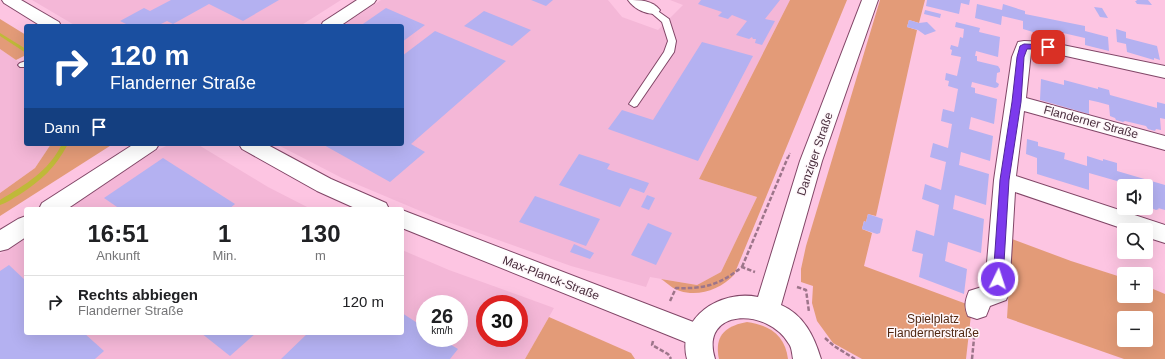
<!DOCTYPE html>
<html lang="de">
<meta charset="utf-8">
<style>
body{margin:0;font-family:Arial,sans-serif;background:#f6f6f6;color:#202124;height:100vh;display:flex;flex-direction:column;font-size:15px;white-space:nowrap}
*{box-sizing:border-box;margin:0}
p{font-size:13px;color:#757577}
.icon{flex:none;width:22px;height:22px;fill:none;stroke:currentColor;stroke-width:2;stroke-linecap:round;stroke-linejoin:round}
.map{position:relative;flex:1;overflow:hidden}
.panel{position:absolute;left:24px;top:207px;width:380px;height:128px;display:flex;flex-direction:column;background:#fff;border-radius:4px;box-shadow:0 4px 16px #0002}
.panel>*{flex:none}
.hud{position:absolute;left:24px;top:24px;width:380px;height:122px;border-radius:4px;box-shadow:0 4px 16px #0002;background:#1a4fa0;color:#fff;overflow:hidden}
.controls{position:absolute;left:1117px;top:179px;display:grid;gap:8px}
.controls a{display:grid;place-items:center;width:36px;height:36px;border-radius:4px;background:#fff;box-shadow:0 4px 16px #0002;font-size:20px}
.speed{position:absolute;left:416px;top:295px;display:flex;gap:8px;font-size:20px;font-weight:700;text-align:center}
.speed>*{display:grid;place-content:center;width:52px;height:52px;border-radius:50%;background:#fff;box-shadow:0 4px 16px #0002;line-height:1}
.speed small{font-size:10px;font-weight:400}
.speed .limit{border:6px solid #d22;background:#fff;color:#111}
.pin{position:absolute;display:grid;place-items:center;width:34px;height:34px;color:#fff;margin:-17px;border-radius:8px;box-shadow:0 2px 6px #0006}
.me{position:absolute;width:44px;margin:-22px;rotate:4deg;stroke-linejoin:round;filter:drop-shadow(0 0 3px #0008)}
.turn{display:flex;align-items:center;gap:14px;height:84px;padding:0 20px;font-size:18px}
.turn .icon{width:52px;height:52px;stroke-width:2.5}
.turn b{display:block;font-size:28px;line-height:34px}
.then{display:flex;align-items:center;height:38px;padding:0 20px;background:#0003;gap:8px;font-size:15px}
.eta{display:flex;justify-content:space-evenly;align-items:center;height:68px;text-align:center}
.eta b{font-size:24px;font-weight:800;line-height:28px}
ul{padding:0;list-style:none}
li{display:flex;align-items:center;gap:12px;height:52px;padding:0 20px;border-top:1px solid #e0e0e0}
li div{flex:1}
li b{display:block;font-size:15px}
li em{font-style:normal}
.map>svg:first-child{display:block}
.built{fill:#f4b7d7;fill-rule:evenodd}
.green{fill:#e39b78;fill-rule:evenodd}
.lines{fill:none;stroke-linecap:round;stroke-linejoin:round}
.stream{fill:#bfb939;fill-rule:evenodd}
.building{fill:#b4b1f1}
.lane-casing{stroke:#814667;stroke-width:2}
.street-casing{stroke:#814667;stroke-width:2}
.secondary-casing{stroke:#814667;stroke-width:2}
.path-far1{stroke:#9d758a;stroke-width:2;stroke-dasharray:3.5 1.5;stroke-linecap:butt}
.path{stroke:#9d758a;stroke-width:2.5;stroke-dasharray:4.5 2;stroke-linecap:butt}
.lane{fill:#fff;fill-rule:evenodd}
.street{fill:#fff;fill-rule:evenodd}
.secondary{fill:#fff;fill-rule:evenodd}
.route{fill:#7c3aed;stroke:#51269a}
.labels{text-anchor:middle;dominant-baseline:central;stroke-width:3;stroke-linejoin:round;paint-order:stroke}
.street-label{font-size:12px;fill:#482d3c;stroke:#fef7fa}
.park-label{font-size:12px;fill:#512812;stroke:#fef7fa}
</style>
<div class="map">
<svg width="1165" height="359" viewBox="0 0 1165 359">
<rect width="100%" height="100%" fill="#fdc5e2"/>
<!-- built -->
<g class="built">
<polygon points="32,0 341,0 300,26 76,26"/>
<polygon points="381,0 608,0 622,17 658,30 683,5 670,0 790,0 699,179 757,197 721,272 697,285 650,277 646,287 571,266 437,218 342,178 276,144 402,144 402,26 342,26"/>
<polygon points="0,49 26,67 26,144 51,144 35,168 0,193"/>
<polygon points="171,144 197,144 268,187 311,209 67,209 155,151"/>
<path d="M26 237V333H402V250L449 270 554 308 525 359H0V254ZM425 304H459V338H425ZM485 304H519V338H485Z"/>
</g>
<!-- green -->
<g class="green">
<path d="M790 0H847L734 275C721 289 699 297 680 291 673 289 667 283 661 279L697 285 721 272 757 197 699 179Z"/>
<polygon points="880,0 925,0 919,23 909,20 907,27 917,30 876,216 868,214 866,222 864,221 862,229 872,233 864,266 972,306 966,359 862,359 833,343 817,321 812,303 813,286 801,282 801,269 806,246"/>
<polygon points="0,19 26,35 26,55 16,60 0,49"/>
<polygon points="51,144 113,144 0,216 0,193 35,168"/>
<path d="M1012 239 1071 261 1124 278V296H1146V286L1165 294V359H1124L1007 318ZM1124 318H1146V340H1124Z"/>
<polygon points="549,317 631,353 635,359 525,359"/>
<path d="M747 322C769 325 785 335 788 359H719C714 336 725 326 747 322Z"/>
</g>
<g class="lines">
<!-- stream -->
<g class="stream">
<polygon points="0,33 26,49 26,53 0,36"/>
<path d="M62 144H68C55 168 42 180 19 195 13 198 7 203 0 205V200C26 184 48 172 62 144Z"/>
</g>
</g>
<!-- building -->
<g class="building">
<polygon points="171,0 279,0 243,21 209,4 173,24 167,21 157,26 130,26 120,21 144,8 150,11"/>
<polygon points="531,0 553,0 546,6"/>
<polygon points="701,0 780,0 765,19 775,21 762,45 755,43 756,39 753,39 752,37 749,39 736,35 747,21 732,15 728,19 718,16 722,12 698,4"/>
<polygon points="927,0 970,0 969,5 961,3 959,14 926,6"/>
<polygon points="1136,0 1148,0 1152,5 1137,4 1135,1 1137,1"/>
<polygon points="977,4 1002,10 1003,4 1025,11 1025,14 1085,26 1085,31 1108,37 1109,51 1085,45 1085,38 1063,33 1063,39 1053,38 1023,29 1023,21 1002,16 1001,25 975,18"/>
<polygon points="1094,7 1102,8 1108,18 1100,17"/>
<polygon points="386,8 425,25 402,42 402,26 360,26"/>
<polygon points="925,10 941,14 940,18 924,14"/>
<polygon points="484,11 531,30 512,46 464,26"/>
<polygon points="909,20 919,23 927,22 936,31 925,35 918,30 907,27"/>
<polygon points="956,22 980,28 979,32 1000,37 998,57 976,51 975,56 977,56 977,61 998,66 1000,69 1000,72 997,73 996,82 999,84 998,87 995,88 972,82 971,87 975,88 975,93 997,99 994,124 971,117 969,129 993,136 990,161 961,152 959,165 989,174 986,205 955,195 953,209 984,219 981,253 948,242 945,261 967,269 964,294 919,277 923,254 912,251 916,230 934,236 939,205 922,199 925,184 941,190 946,162 930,157 933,143 948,148 952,124 941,121 942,114 943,109 954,112 958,89 948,86 949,81 945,80 946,73 957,76 961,57 951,55 952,50 950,49 951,45 958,47 960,37 963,38 964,29 955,27"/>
<polygon points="1116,29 1126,32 1126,38 1157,46 1160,60 1154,58 1154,60 1127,52 1126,44 1117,42"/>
<polygon points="435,31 506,61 411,144 425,152 390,182 322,144 402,144 402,56"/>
<polygon points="702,42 753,56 698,161 608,129 622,110 653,120"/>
<polygon points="1041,79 1064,85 1064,80 1098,89 1098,87 1109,90 1110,95 1157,108 1157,102 1165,104 1165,119 1160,118 1161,130 1156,129 1155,131 1148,129 1146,126 1125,121 1123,122 1116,120 1115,118 1110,116 1109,105 1098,102 1089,100 1089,114 1040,100"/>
<polygon points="1027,139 1038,142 1038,146 1065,153 1064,159 1087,166 1087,156 1103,161 1103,159 1117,163 1117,171 1165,185 1165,210 1158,208 1159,209 1156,210 1146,206 1146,186 1124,186 1124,197 1118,196 1117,181 1089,173 1089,190 1037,174 1037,158 1026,154"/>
<polygon points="579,154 610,164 607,169 649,183 644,193 630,188 620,207 559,185"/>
<polygon points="163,158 235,204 229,209 120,209 104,198"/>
<polygon points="647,195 655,198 649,210 641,207"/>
<polygon points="535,196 600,219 586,246 519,222"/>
<polygon points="868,214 883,219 880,233 877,234 862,229 864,221 866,222"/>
<polygon points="648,223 672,233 656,265 631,255"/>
<polygon points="574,244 594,253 590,259 570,252"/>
<polygon points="9,265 26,281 26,333 84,333 104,351 95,359 0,359 0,271"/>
<polygon points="402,313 425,328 425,338 440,338 458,349 450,359 281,359 308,333 402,333"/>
<polygon points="201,333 256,333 230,356"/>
</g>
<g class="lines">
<defs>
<g id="lane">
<polygon points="652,7 669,19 676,41 674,52 637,106 634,107 629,104 664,52 668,41 662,22 648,10"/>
<polygon points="26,61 26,67 20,67 18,65 20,63"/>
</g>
<g id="street">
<polygon points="2,0 21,0 59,22 61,26 41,26 4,3"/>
<polygon points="357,0 376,0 374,3 340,26 321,26 323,22"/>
<path d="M628 0C640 0 652 0 660 10L658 13C648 16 634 9 628 0Z"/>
<path d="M1024 41 1048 42 1165 66V78L1048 52H1031L1026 98 1165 136V150L1024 111 1016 176 1165 225V243L1146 237V230H1127L1015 192 1009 293 1006 300 990 306 986 316 977 319 968 316C964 306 965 301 969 291L985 286 994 180 1012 57 1018 42Z"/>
<polygon points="134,144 159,144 156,149 67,209 39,209 42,203"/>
<polygon points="239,144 266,144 331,179 386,203 389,209 357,209 317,191 242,149"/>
<polygon points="402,210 709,328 713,336 709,344 700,348 402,228"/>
<polygon points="26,216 26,237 8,249 0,251 0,230 18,219"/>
</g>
<path id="secondary" d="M862 0H878L822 161 781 305C804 315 814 336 821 359H793C792 354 792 348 789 344 768 307 699 308 715 359H687C676 317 721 289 758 297L800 161Z"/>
</defs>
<!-- lane casing -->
<use href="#lane" class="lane-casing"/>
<!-- street casing -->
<use href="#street" class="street-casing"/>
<!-- secondary casing -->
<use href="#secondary" class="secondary-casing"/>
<!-- path-far1 -->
<polyline class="path-far1" points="788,158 790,153"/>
<!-- path -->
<g class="path">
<polyline points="742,267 788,157"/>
<polyline points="797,287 806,290 809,312"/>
<path d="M670 301 676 288C705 289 719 285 742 267L755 272"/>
<polyline points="825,338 834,346 855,359"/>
<polyline points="653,341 652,345 668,354 671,359"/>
<polyline points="972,359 975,328"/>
</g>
<!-- lane -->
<use href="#lane" class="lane"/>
<!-- street -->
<use href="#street" class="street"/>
<!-- secondary -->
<use href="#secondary" class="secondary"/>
</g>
<!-- route -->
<polygon class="route" points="1024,44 1048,45 1052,47 1048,49 1027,49 1024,57 1021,102 1009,180 1003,279 1002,282 998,284 994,282 993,279 1000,180 1012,102 1017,57 1020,46"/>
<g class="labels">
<!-- street labels -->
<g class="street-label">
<text transform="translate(1091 122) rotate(15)">Flanderner Straße</text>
<text transform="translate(815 154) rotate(-71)">Danziger Straße</text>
<text transform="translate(551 278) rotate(21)">Max-Planck-Straße</text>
</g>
<!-- park labels -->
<g class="park-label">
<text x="933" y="319">Spielplatz<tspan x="933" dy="14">Flandernerstraße</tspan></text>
</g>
</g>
</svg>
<div class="controls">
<a><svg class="icon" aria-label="sound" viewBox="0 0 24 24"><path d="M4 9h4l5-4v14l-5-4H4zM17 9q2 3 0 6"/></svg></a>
<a><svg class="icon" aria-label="search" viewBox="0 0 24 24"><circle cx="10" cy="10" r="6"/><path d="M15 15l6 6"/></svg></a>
<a>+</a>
<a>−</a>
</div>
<div class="speed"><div>26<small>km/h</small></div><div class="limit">30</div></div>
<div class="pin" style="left:1048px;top:47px;background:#d93025"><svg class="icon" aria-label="arrive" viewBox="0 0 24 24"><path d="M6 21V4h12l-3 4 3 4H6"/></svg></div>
<svg class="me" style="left:998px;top:279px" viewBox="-20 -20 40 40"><circle r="17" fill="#7c3aed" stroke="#fff" stroke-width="3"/><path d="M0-11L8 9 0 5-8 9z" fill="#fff"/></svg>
<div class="hud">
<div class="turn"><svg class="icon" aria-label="right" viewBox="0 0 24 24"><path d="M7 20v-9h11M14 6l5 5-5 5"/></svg><div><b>120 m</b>Flanderner Straße</div></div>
<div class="then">Dann<svg class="icon" aria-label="arrive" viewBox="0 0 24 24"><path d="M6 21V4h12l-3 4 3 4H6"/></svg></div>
</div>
<section class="panel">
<div class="eta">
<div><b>16:51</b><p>Ankunft</p></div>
<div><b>1</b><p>Min.</p></div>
<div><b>130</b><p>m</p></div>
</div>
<ul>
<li><svg class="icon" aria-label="right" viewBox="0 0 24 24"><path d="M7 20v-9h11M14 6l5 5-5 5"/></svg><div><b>Rechts abbiegen</b><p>Flanderner Straße</p></div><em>120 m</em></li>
</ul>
</section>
</div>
